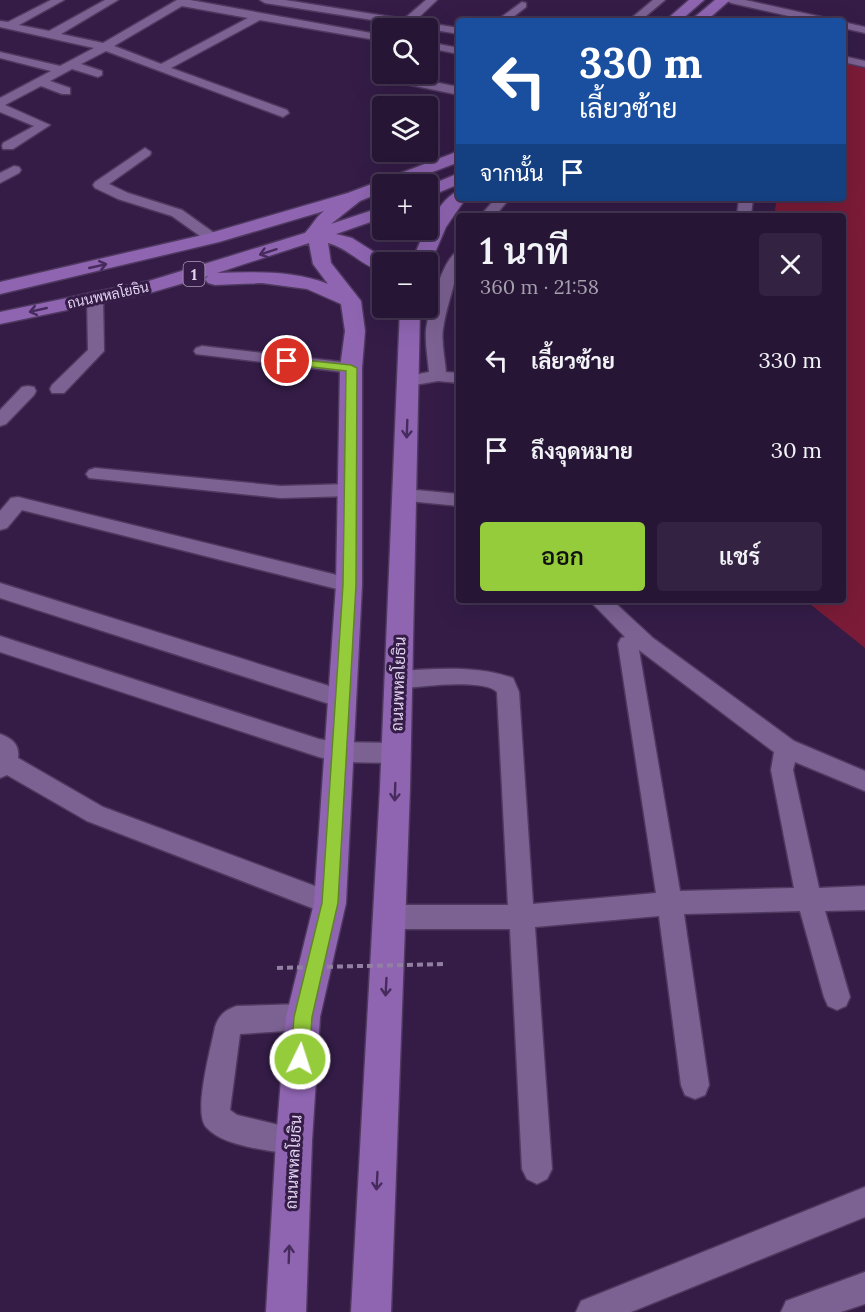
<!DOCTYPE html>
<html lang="th">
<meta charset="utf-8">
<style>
body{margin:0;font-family:Lora,Sarabun,serif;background:#332241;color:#f1f3f6;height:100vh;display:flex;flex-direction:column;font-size:22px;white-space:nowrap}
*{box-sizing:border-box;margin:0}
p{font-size:20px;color:#a49fad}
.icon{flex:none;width:33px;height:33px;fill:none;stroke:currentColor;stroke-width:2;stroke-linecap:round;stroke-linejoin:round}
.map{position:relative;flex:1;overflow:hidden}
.details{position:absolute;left:456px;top:213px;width:390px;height:390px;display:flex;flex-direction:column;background:#271535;border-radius:6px;box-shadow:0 6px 24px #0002,0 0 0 2px #433450}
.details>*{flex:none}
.banner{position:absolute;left:456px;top:18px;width:390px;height:183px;border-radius:6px;box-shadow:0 6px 24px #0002,0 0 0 2px #433450;background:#1a4fa0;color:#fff;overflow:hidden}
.tools{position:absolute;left:372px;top:18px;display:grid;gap:12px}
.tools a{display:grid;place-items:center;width:66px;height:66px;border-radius:6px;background:#271535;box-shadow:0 6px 24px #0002,0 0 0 2px #433450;font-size:30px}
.pin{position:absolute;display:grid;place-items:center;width:51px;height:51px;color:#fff;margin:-26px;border:3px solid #fff;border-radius:50%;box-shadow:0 2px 6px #0007}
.me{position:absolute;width:66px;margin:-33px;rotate:4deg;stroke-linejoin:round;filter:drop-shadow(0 0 4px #0008)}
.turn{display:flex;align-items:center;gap:21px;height:126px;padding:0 24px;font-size:27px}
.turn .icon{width:78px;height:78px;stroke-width:2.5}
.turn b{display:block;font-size:42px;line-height:51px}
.then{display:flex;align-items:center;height:57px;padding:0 24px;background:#0003;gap:12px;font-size:22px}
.round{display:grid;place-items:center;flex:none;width:63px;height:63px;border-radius:6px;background:#332241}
.head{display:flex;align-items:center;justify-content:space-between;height:102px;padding:0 24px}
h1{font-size:36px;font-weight:600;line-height:45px}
.button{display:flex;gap:12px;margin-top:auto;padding:12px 24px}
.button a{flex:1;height:69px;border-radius:6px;background:#95cc3b;color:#111;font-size:24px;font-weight:600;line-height:69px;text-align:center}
.button a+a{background:#332241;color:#f1f3f6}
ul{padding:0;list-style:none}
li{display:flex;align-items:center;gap:18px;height:90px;padding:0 24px}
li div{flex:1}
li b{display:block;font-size:22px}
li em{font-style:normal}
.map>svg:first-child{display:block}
.green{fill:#7b1b38}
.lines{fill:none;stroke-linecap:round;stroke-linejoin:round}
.minor-casing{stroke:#4f395f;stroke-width:3}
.major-casing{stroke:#4f395f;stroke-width:3}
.minor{fill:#7c6293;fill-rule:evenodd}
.major{fill:#8f65b2;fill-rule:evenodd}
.path-bridge{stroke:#9280a2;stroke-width:4;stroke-dasharray:6 4;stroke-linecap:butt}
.oneway{stroke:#462b5c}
.route{fill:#95cc3b;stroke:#618526;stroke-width:1.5}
.labels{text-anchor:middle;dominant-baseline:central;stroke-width:6;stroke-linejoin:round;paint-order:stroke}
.far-street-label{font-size:14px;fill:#e1d3ef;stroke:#341c47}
.shield{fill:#341c47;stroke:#ad9cbd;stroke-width:1.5}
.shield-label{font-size:15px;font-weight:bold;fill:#e1d3ef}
.street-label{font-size:16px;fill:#e1d3ef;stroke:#341c47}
</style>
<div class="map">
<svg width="865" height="1312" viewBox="0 0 865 1312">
<rect width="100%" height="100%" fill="#341c47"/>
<!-- green -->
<polygon class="green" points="843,62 865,67 865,648 805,600 843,600 843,216 774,216 777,198 843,198"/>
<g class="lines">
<defs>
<g id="minor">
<path d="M51 0H64L19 25 49 31 105 0H118L61 34 103 43 177 0H190L382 35V41L260 20 171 68 287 110 289 113 283 117 106 51 81 64 102 71V75L98 77 72 69 50 81 70 88V94H62L41 86 5 105 50 125 13 149H3L2 146 3 143 34 126 0 112V98L51 71 0 58V52L60 66 94 48 0 27V21L8 22ZM182 6 248 18 161 64 114 46Z"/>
<polygon points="260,0 285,0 404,19 426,0 437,0 415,21 459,28 459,34 409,26 406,28 395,28 398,24 265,3"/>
<polygon points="653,0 665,0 640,21 628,21"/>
<polygon points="726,0 745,0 826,18 831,21 811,21 731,3"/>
<polygon points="522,2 526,3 526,7 508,21 496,21"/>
<polygon points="843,22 865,27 865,33 843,28"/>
<polygon points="428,42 459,48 459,54 428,48"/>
<polygon points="843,56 865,61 865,67 843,62"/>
<polygon points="406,74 418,74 414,78 459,87 459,95 401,83 399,80"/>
<polygon points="145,148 151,152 150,155 109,184 128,193 182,210 217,235 219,238 217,241 207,241 172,216 118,199 95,188 93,185 95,182"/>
<polygon points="14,166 19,167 21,170 19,173 0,183 0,173"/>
<polygon points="496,198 510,198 495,216 480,216"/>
<polygon points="739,198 753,198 751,216 737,216"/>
<path d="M459 251C459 278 447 301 443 329 441 342 445 358 446 372L459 373V383L438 381 409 386 403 385 401 381 403 377 429 372C428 359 425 344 426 330 428 314 443 255 459 251Z"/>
<polygon points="95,292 103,297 104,351 64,393 52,393 50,389 52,385 88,350 87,297"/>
<polygon points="202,346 351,363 359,368 351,373 196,354 194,351 196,348"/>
<polygon points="28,386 34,387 36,391 34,395 6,424 0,426 0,410 22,387"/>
<polygon points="95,468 281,486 350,484 356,486 359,490 356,494 350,496 281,498 89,478 86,474 89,470"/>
<polygon points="405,489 459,494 459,506 398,500 396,495 398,490"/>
<polygon points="18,497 349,578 356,580 359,585 356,590 349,592 22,510 7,528 0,530 0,511 11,498"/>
<polygon points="0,583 342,690 350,693 353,699 350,705 342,708 0,598"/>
<path d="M589 600H612L653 638 794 741 865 771V791L795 762 793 770 819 888 865 886V910L825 911 850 997 846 1006 837 1010 828 1006 824 997 800 911 684 914 709 1085 705 1095 695 1099 685 1095 681 1085 659 916 535 927 552 1169 547 1179 537 1184 527 1179 522 1169 510 929H389L380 925 376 917 380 909 389 905H508L497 692C483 678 419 687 398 689L390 686 387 680 390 674 398 671C438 669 475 665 513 678L519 692 533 904 656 893 618 644 621 638 625 637ZM639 650 774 752 771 770 794 888 680 891Z"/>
<polygon points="0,636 319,739 338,742 395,743 403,746 406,753 403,760 395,763 338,762 319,757 0,652"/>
<path d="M0 734C12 738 20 745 18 758L103 807 339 895 342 903 339 911 330 915 87 821 7 775 0 778Z"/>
<path d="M303 1004 312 1008 316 1017 312 1026 303 1030 240 1034 230 1110 237 1115 304 1131 308 1141 304 1151 294 1155C270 1150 223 1147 206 1127 193 1112 211 1048 215 1027 219 1015 225 1010 237 1006Z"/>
<polygon points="865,1187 865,1217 631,1312 576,1312 581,1301"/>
<polygon points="865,1272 865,1304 841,1312 781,1312 786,1301"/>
</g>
<g id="major">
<polygon points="689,0 704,0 680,21 665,21"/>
<polygon points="715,0 730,0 706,21 690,21"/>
<path d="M459 151V162L401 184H382V192L360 201 331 224 382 207V218L336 234 352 238 390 262H382V271C363 267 348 248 328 243L331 263 361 301 365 331 362 368V585L346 903 320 1017 312 1141 306 1312H266L276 1141 286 1017 314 903 336 585 340 368 345 331 341 304 307 289 262 283 215 285 208 283 205 279 208 276 153 292 0 324V312L149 281 305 233C312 226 314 219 324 211L219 242 0 294V282L207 234 348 193ZM309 243 313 264 328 284C293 270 253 272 217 273Z"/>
<polygon points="459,173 459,184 428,197 428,186"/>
<path d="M459 191V198H466L446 227 431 262 428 266V262H413C417 244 440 196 459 191Z"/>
<polygon points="400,308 420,308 410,788 391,1312 351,1312 380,788"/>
</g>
</defs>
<!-- minor casing -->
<use href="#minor" class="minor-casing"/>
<!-- major casing -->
<use href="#major" class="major-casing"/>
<!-- minor -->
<use href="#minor" class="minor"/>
<!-- major -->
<use href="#major" class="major"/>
<!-- path-bridge -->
<polyline class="path-bridge" points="277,968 447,964"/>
</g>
<!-- one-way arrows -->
<defs><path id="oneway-shaft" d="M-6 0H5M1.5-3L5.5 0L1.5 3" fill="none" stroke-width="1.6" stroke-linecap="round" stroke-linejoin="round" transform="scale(1.5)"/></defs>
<g class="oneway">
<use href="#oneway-shaft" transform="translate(268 252) rotate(162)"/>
<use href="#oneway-shaft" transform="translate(98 266) rotate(-13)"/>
<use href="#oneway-shaft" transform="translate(38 310) rotate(167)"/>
<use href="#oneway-shaft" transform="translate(407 429) rotate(92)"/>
<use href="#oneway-shaft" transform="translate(395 792) rotate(92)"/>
<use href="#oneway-shaft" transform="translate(386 987) rotate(93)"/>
<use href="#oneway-shaft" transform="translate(377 1181) rotate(93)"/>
<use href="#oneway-shaft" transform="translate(289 1254) rotate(-88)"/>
</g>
<!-- route -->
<polygon class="route" points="284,358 351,365 357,368 356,585 338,903 312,1017 309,1059 306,1065 300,1067 294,1065 291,1059 294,1017 322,903 343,585 346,371 287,364 282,361"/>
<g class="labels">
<!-- far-street labels -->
<g class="far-street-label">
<text transform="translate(108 295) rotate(-12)">ถนนพหลโยธิน</text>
</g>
<!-- shield labels -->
<rect class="shield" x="183.5" y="262" width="21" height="24" rx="4.5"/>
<g class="shield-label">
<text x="194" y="274">1</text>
</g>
<!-- street labels -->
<g class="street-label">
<text transform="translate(398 684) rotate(-88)">ถนนพหลโยธิน</text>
<text transform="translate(293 1162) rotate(-87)">ถนนพหลโยธิน</text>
</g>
</g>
</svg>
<div class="tools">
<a><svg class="icon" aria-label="search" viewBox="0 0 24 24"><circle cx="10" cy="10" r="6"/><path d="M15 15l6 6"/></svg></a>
<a><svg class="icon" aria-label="layers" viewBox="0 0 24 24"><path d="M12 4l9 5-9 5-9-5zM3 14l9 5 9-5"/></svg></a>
<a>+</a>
<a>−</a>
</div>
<div class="pin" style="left:287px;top:361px;background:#d93025"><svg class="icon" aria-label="arrive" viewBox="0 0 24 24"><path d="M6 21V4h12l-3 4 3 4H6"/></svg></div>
<svg class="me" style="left:300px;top:1059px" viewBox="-20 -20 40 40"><circle r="17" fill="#95cc3b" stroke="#fff" stroke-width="3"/><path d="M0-11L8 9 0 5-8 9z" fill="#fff"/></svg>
<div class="banner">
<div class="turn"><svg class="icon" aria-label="left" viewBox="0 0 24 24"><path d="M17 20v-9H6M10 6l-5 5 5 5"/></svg><div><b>330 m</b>เลี้ยวซ้าย</div></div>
<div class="then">จากนั้น<svg class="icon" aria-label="arrive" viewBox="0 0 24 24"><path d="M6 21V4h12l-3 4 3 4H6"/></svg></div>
</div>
<section class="details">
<div class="head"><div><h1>1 นาที</h1><p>360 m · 21:58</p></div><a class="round"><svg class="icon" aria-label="close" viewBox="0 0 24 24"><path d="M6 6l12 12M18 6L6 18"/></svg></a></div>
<ul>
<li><svg class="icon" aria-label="left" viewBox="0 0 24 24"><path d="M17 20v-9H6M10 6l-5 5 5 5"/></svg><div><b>เลี้ยวซ้าย</b></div><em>330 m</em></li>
<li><svg class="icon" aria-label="arrive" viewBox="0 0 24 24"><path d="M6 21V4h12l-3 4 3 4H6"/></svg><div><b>ถึงจุดหมาย</b></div><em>30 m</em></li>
</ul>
<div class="button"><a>ออก</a><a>แชร์</a></div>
</section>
</div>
